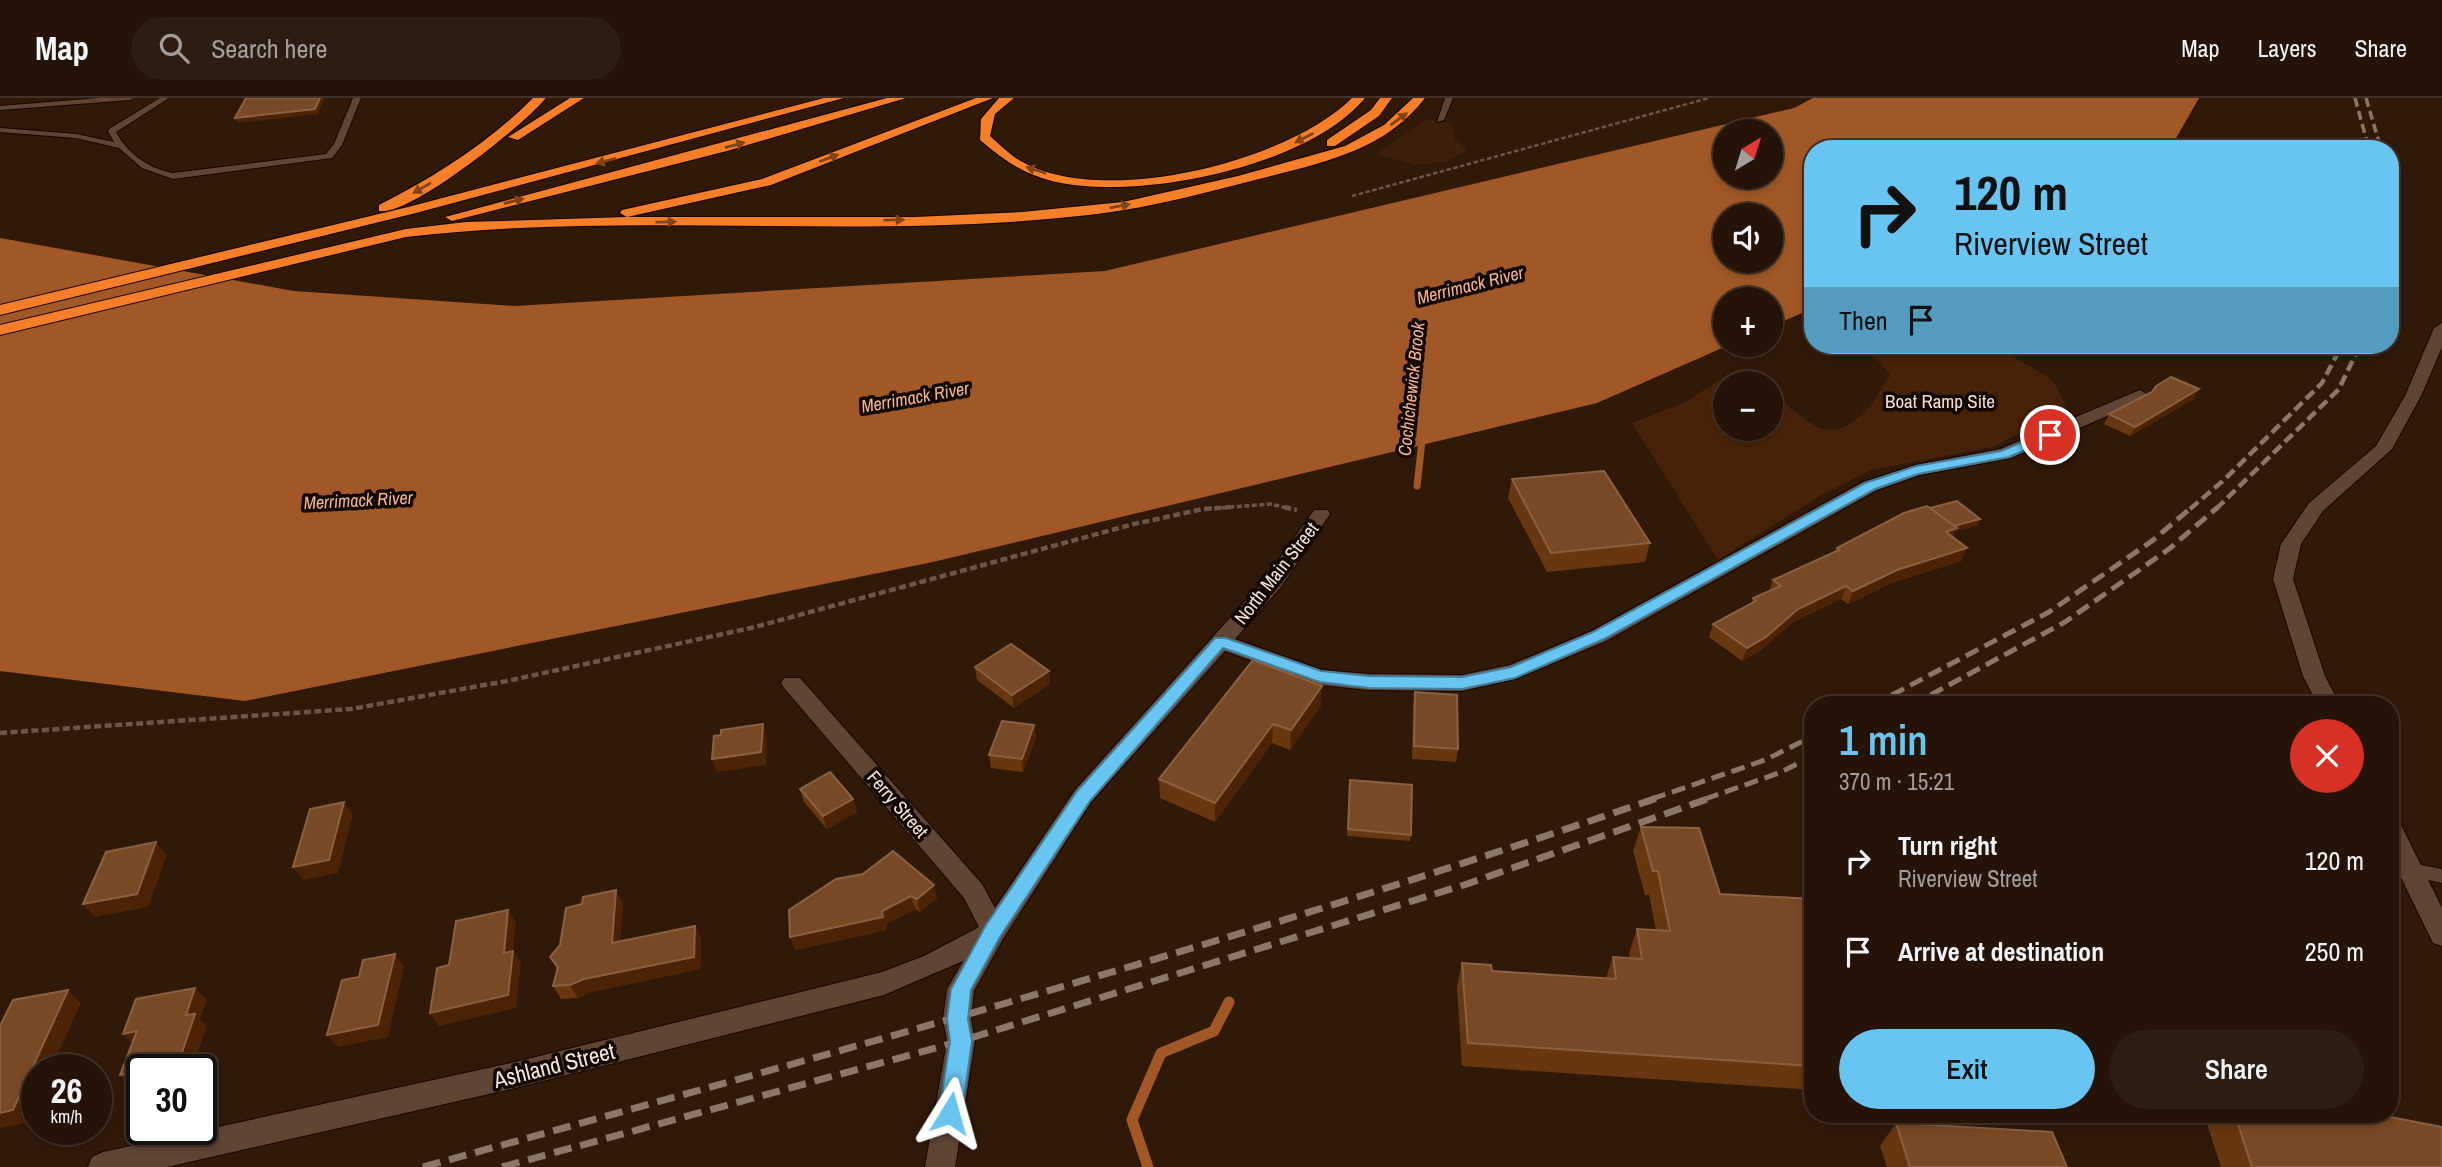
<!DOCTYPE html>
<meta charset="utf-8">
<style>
body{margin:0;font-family:"Archivo Narrow",sans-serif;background:#2d1c12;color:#f1f3f6;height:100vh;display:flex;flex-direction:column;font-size:26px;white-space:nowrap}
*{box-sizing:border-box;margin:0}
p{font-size:23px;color:#a39e9c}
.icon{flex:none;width:38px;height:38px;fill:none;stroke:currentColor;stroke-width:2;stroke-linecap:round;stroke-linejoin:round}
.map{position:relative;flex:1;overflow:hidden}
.sheet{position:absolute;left:1804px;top:598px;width:595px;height:427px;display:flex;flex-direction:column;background:#251308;border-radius:28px;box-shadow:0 4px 10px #0003,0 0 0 2px #423229}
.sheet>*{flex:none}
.top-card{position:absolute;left:1804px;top:42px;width:595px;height:214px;border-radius:28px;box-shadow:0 4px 10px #0003,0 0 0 2px #423229;background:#68c4f0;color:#111;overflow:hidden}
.needle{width:46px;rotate:38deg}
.tools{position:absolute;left:1713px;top:21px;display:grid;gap:14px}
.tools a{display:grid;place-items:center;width:70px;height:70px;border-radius:50%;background:#251308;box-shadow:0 4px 10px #0003,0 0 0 2px #423229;font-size:35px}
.speed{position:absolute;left:21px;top:956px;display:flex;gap:14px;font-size:35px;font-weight:700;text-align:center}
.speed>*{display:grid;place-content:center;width:91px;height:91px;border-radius:50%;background:#251308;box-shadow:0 4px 10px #0003,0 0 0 2px #423229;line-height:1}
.speed small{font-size:18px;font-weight:400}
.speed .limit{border:4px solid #111;border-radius:10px;background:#fff;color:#111}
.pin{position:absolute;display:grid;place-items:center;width:60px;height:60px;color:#fff;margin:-30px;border:4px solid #fff;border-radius:50%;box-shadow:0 2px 7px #0007}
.me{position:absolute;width:77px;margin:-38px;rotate:8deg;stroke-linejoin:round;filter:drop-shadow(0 0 5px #0008)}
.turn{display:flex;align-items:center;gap:24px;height:147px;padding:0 35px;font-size:32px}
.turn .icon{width:91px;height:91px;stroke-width:2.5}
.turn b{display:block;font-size:49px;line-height:60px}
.then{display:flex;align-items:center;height:66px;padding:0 35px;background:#0003;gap:14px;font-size:26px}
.round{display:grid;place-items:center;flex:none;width:74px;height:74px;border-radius:37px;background:#2d1c12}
.head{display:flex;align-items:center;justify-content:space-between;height:119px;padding:0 35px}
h1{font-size:42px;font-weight:600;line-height:52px;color:#68c4f0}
.cta{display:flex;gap:14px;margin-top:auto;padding:14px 35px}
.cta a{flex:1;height:80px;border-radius:42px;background:#68c4f0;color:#111;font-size:28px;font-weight:600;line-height:80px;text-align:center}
.cta a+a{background:#2d1c12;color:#f1f3f6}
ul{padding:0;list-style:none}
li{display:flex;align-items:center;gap:21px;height:91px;padding:0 35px}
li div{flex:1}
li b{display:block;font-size:26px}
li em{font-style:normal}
header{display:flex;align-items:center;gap:42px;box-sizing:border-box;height:98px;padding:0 35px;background:#251308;border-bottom:2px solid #423229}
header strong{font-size:33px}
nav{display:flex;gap:38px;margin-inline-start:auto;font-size:24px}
.search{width:490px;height:63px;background:#2d1c12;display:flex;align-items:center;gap:18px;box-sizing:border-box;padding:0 24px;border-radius:38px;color:#a39e9c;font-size:26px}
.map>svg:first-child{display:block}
.built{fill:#3d1f0c}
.green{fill:#472208}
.water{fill:#a15826;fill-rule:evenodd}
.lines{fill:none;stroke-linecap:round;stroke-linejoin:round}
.stream-far1{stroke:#a15826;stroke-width:7}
.stream{stroke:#a15826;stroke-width:11}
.service-casing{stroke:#170400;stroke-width:2}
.minor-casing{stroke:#170400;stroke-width:2}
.motorway-casing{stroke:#170400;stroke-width:2}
.path-far2{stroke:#6c5649;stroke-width:2.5;stroke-dasharray:4.5 2.5;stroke-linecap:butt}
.path-far1{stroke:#6c5649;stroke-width:3.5;stroke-dasharray:5 2.5;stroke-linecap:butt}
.path{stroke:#6c5649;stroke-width:4.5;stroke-dasharray:7 3.5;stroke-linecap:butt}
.service{fill:#604535;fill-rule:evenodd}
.minor{fill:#604535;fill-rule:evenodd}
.motorway{fill:#f47f28;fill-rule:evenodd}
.rail-far3{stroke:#8b766a;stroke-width:3.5;stroke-dasharray:9 4.5;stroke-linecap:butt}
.rail-far2{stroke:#8b766a;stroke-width:4.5;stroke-dasharray:11 5;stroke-linecap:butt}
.rail-far1{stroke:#8b766a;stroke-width:5;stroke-dasharray:14 7;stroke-linecap:butt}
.rail{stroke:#8b766a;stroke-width:7;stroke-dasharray:18 9;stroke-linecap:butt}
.wall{fill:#68360f}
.shaded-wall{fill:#4c2304}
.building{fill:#784925;stroke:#8b6141;stroke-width:2}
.oneway{fill:#824316}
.route{fill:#68c4f0;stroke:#447f9c;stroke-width:2}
.labels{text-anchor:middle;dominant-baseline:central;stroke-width:7;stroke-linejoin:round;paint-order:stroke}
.far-water-label{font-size:18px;font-style:italic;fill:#f3b591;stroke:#110703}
.park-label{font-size:19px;fill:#f3ddd1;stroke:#110703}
.street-label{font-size:19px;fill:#f4e3da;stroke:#110703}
.near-street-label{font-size:23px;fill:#f4e3da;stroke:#110703}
</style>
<header>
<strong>Map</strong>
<div class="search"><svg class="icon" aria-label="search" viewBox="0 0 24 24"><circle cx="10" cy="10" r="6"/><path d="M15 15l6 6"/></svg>Search here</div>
<nav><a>Map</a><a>Layers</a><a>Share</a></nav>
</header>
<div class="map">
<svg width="2442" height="1069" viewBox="0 0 2442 1069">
<rect width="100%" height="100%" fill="#31190a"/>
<!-- built -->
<polygon class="built" points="1426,21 1452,26 1455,42 1467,52 1447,64 1415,67 1377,56"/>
<!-- green -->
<path class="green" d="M1843 247H1994L2046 278 2055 286 2066 308 2055 318 1992 349 1871 372 1820 398 1718 462 1632 325 1686 304 1728 276 1741 271 1760 285H1726V331H1771V294C1811 325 1831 356 1873 304 1880 295 1883 285 1891 277L1875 259Z"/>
<!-- water -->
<path class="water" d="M1813 0H2199L2175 42 2159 51H1813V210L1771 229V201H1726V247H1729L1597 305 933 464 245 603 0 573V140L294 193 515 208 1105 173 1794 10ZM1726 33H1771V79H1726ZM1726 117H1771V163H1726Z"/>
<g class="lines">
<!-- stream-far1 -->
<polyline class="stream-far1" points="1417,388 1423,334"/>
<!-- stream -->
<polyline class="stream" points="1148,1069 1132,1022 1161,955 1214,933 1229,904"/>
<defs>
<g id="service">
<polygon points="99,0 134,0 130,2 0,12 0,8"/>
<path d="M160 0H169L116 34C128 56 149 71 173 75L326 56 334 46 353 0H361L342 47 332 60 173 81 142 70 119 50 76 40 0 34V30L76 36 114 44 108 33 109 31Z"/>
<polygon points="1445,0 1453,0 1444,22 1437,24"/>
<polygon points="2411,765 2442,771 2442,785 2405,777 2403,772 2405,767"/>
</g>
<g id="minor">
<polygon points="2442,225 2442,249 2421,298 2392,351 2323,413 2301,446 2293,481 2325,578 2340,607 2318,607 2303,578 2273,481 2281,446 2309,405 2376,348 2405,298 2434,230"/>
<polygon points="2140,292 2148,297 2146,301 2011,360 1920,377 1877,392 1606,543 1515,581 1462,593 1369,592 1320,587 1225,553 1091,704 1003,841 974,893 971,921 975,943 955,1069 925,1069 947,943 943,921 947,891 963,863 884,897 511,991 167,1069 88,1069 92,1059 103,1054 511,965 882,874 924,858 979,829 964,800 784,590 781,585 784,580 800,580 982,786 995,810 1075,692 1266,480 1314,412 1328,412 1330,416 1280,490 1235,541 1322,572 1369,576 1462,577 1510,567 1592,533 1863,384 1916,367 2000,351"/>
<polygon points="2390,721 2399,723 2442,810 2442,848 2433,845 2390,757"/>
</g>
<g id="motorway">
<path d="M533 0H546C525 26 410 119 379 113V107C436 78 488 45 533 0Z"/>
<polygon points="570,0 584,0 518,42 508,39"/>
<polygon points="824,0 844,0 416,115 0,217 0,207 408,109"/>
<polygon points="887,0 906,0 727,53 452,123 445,119"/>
<path d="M976 0H993L771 87 627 119H915L1022 114 1123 104 1238 78 1345 48 1384 27 1413 0H1425C1386 52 1322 65 1263 80 1208 94 1153 109 1097 116 868 144 636 112 406 139L0 237V227L406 131 466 124 627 119 620 115 622 112 762 81Z"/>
<path d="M999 0H1014L995 16 990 38C999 46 1009 56 1019 62 1101 111 1288 64 1352 0H1365C1309 69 1136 104 1052 83 1023 76 1002 61 980 42L981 21Z"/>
<polygon points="1380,0 1392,0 1379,18 1335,48 1327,48 1327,42 1371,12"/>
</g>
</defs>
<!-- service casing -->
<use href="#service" class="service-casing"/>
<!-- minor casing -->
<use href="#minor" class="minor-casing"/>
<!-- motorway casing -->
<use href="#motorway" class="motorway-casing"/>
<!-- path-far2 -->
<polyline class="path-far2" points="1352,98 1709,0"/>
<!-- path-far1 -->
<polyline class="path-far1" points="1207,411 1271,406 1291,411"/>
<!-- path -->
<g class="path">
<polyline points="1284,409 1297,412"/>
<polyline points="0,635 351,611 507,583 755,529 1134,426 1203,411 1231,409"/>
</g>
<!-- service -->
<use href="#service" class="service"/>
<!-- minor -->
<use href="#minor" class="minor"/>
<!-- motorway -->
<use href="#motorway" class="motorway"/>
<!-- rail-far3 -->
<g class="rail-far3">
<polyline points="2355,0 2369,51"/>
<polyline points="2366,0 2381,51"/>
</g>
<!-- rail-far2 -->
<g class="rail-far2">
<polyline points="2190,411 2224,382 2322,285 2342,247"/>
<polyline points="2216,411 2339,291 2360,247"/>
</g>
<!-- rail-far1 -->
<g class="rail-far1">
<polyline points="1873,607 2049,514 2152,443 2192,409"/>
<polyline points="1912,607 2065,524 2169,451 2218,409"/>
<polyline points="1652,701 1765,662 1813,638"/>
<polyline points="1705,701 1779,675 1813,658"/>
</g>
<!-- rail -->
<g class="rail">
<path d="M423 1069C837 954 1251 841 1657 700"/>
<polyline points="502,1069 961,943 1467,786 1710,700"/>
</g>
</g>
<!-- wall -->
<g class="wall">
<polygon points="2152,294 2194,301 2130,338 2104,326 2109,316"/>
<polygon points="1512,381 1650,445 1645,464 1547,474 1508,400"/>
<polygon points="1930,410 1980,421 1977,428 1955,433 1953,439 1967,450 1961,463 1891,485 1848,506 1841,501 1793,524 1761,552 1742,563 1709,539 1713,526 1751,506 1753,500 1769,493 1773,482 1836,453 1837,450"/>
<polygon points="1253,562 1321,607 1290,652 1272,645 1215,724 1160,700 1159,681"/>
<polygon points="975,569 1049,573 1050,586 1014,610 977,582"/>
<polygon points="1415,594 1458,651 1456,664 1412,661 1413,607"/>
<polygon points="1034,627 1036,640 1023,674 991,670 989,657"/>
<polygon points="1350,682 1411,737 1410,743 1347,738"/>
<polygon points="800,691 853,701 857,714 827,731 804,704"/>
<polygon points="1641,729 1720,796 1813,801 1813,992 1462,968 1457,888 1462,865 1492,873 1606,880 1613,859 1630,860 1629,855 1637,831 1656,832 1649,797 1645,797 1633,753"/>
<polygon points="863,776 937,800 920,814 915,811 886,826 887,832 795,852"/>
<polygon points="623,805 620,843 701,840 700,871 591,894 578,900 561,901 553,888 557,872 550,859 560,847"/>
<polygon points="2204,1017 2380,1017 2442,1069 2221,1069"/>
<polygon points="1896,1025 2067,1069 1887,1069 1880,1048"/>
</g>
<!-- shaded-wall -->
<g class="shaded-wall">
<polygon points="320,0 325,0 318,16 238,25 235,20"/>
<polygon points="2199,291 2194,301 2130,338 2135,329"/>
<polygon points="1980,421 1977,428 1955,433 1951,443 1940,446 1949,429"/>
<polygon points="1967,450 1961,463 1891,485 1848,506 1853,493 1897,472"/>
<polygon points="1846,488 1841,501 1793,524 1761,552 1742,563 1747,550 1798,511"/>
<polygon points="1049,573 1050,586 1014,610 1012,597"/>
<polygon points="1322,588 1321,607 1290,652 1291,632"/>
<polygon points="763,626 767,639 766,667 717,674 712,661"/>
<polygon points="1273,626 1272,645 1215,724 1215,705"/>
<polygon points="1034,627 1036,640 1023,674 1022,661"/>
<polygon points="853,701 857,714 827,731 823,718"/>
<polygon points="344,704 353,717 338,775 303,782 293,769"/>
<polygon points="156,744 167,757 148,809 95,819 83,806"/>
<polygon points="934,787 937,800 920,814 917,801"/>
<polygon points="616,792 623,805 619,858 612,845"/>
<polygon points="911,798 915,811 886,826 887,832 795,852 790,839 882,813"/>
<polygon points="508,812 516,825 513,853 521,865 516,910 439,928 430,915"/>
<polygon points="695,828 701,840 700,871 591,894 578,900 570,887"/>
<polygon points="395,856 404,869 388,939 338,949 327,937"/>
<polygon points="195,890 207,902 200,921 207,928 192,971 149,971 186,917"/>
<polygon points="68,892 81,905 51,971 37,971 37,1004 27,1025 0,1030 0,1015"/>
<polygon points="137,933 135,948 123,936"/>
<polygon points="142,973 142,987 133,989 120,977"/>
</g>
<!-- building -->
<g class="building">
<polygon points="246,0 320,0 315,11 235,20"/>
<polygon points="2171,279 2199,291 2135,329 2109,316 2152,294 2156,288"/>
<polygon points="1604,373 1650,445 1551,455 1512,381"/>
<polygon points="1957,403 1980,421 1954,428 1930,410"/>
<polygon points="1927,408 1957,430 1946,434 1967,450 1897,472 1853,493 1846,488 1798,511 1766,539 1747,550 1713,526 1756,503 1753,500 1781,488 1773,482 1839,452 1837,450 1904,415"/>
<polygon points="1011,546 1049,573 1012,597 975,569"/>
<polygon points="1253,562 1322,588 1291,632 1273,626 1215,705 1159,681"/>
<polygon points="1415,594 1457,597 1458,651 1414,648"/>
<polygon points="1002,623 1034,627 1022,661 989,657"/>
<polygon points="763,626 761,654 712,661 714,638 721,637 721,632"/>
<polygon points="830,674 853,701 823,718 800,691"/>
<polygon points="1350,682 1412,687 1411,737 1348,731"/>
<polygon points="344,704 329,762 293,769 310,711"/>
<polygon points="1641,729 1699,730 1720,796 1813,801 1813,968 1468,945 1462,865 1491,867 1492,873 1616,881 1613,859 1642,861 1637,831 1670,833 1658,773 1653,773"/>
<polygon points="156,744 137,796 83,806 106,754"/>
<polygon points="893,753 934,787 917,801 911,798 882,813 883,819 790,839 789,812 836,781 863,776"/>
<polygon points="616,792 612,845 695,828 694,859 584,881 570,887 553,888 558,869 550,859 560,847 566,810 582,806 583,799"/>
<polygon points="508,812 504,855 513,853 508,897 430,915 437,870 449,867 456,823"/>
<polygon points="395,856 378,927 327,937 342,882 359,879 363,862"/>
<polygon points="195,890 186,917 195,916 178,966 149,971 142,971 142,973 120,977 137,933 123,936 136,901"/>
<polygon points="68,892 13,1012 0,1015 0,928 13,902"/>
<polygon points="2235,1017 2380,1017 2442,1029 2442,1069 2252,1069"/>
<polygon points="1896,1025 2052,1034 2067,1069 1910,1069"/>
</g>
<!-- one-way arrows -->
<defs><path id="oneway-solid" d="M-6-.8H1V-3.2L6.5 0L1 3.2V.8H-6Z" transform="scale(1.75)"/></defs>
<g class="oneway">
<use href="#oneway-solid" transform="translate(1399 21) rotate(-36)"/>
<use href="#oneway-solid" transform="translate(1304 40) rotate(153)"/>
<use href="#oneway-solid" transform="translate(735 47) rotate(-15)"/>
<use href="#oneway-solid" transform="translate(829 60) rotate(-21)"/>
<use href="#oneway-solid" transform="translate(606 63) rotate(166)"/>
<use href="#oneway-solid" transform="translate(1036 72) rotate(-162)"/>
<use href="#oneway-solid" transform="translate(422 90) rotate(150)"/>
<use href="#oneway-solid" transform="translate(514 103) rotate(-14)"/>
<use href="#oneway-solid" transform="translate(1120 108) rotate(-10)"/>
<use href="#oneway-solid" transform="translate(894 122) rotate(-1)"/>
<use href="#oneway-solid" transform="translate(666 124) rotate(-1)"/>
</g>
<!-- route -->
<polygon class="route" points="2050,333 2055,334 2055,340 2009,359 1918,376 1875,391 1604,541 1515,580 1462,591 1369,590 1320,584 1223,550 1090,703 1000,839 971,892 968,921 972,943 962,1015 958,1023 950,1026 943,1023 939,1015 950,943 947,921 951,891 986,827 1077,693 1215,540 1226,540 1321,573 1369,578 1462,579 1511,569 1593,534 1865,385 1916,368 2001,353"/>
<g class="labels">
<!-- far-water labels -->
<g class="far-water-label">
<text transform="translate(1470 187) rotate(-14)">Merrimack River</text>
<text transform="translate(1411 291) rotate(-84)">Cochichewick Brook</text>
<text transform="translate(915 299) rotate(-10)">Merrimack River</text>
<text transform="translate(358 402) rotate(-3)">Merrimack River</text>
</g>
<!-- park labels -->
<g class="park-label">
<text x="1940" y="303">Boat Ramp Site</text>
</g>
<!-- street labels -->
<g class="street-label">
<text transform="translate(1276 475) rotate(-52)">North Main Street</text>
<text transform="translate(898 706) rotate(49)">Ferry Street</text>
</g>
<!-- near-street labels -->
<g class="near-street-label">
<text transform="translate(554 967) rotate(-14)">Ashland Street</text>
</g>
</g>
</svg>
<div class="tools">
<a><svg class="needle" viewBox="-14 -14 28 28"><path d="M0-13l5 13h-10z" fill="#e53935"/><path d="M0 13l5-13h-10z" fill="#a39e9c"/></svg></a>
<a><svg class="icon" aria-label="sound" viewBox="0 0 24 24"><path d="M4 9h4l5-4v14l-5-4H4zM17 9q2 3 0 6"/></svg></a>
<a>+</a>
<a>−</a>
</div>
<div class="speed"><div>26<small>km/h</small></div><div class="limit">30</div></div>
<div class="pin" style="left:2050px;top:337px;background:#d93025"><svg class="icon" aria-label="arrive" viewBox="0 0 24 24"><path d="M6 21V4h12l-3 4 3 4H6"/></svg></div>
<svg class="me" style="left:950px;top:1015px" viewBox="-20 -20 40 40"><path d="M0-17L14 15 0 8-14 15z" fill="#68c4f0" stroke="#fff" stroke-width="4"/></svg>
<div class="top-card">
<div class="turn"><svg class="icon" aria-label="right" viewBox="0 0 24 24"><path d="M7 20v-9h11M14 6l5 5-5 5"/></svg><div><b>120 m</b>Riverview Street</div></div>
<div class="then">Then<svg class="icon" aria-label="arrive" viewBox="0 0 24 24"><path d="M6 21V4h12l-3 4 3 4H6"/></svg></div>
</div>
<section class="sheet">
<div class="head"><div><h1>1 min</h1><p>370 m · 15:21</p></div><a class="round" style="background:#d93025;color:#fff"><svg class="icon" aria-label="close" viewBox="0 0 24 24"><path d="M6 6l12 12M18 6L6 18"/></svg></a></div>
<ul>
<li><svg class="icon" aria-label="right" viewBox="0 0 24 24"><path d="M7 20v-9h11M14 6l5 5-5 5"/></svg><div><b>Turn right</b><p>Riverview Street</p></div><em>120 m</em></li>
<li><svg class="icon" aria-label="arrive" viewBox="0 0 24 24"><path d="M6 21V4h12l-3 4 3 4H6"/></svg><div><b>Arrive at destination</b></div><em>250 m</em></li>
</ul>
<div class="cta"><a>Exit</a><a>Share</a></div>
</section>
</div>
